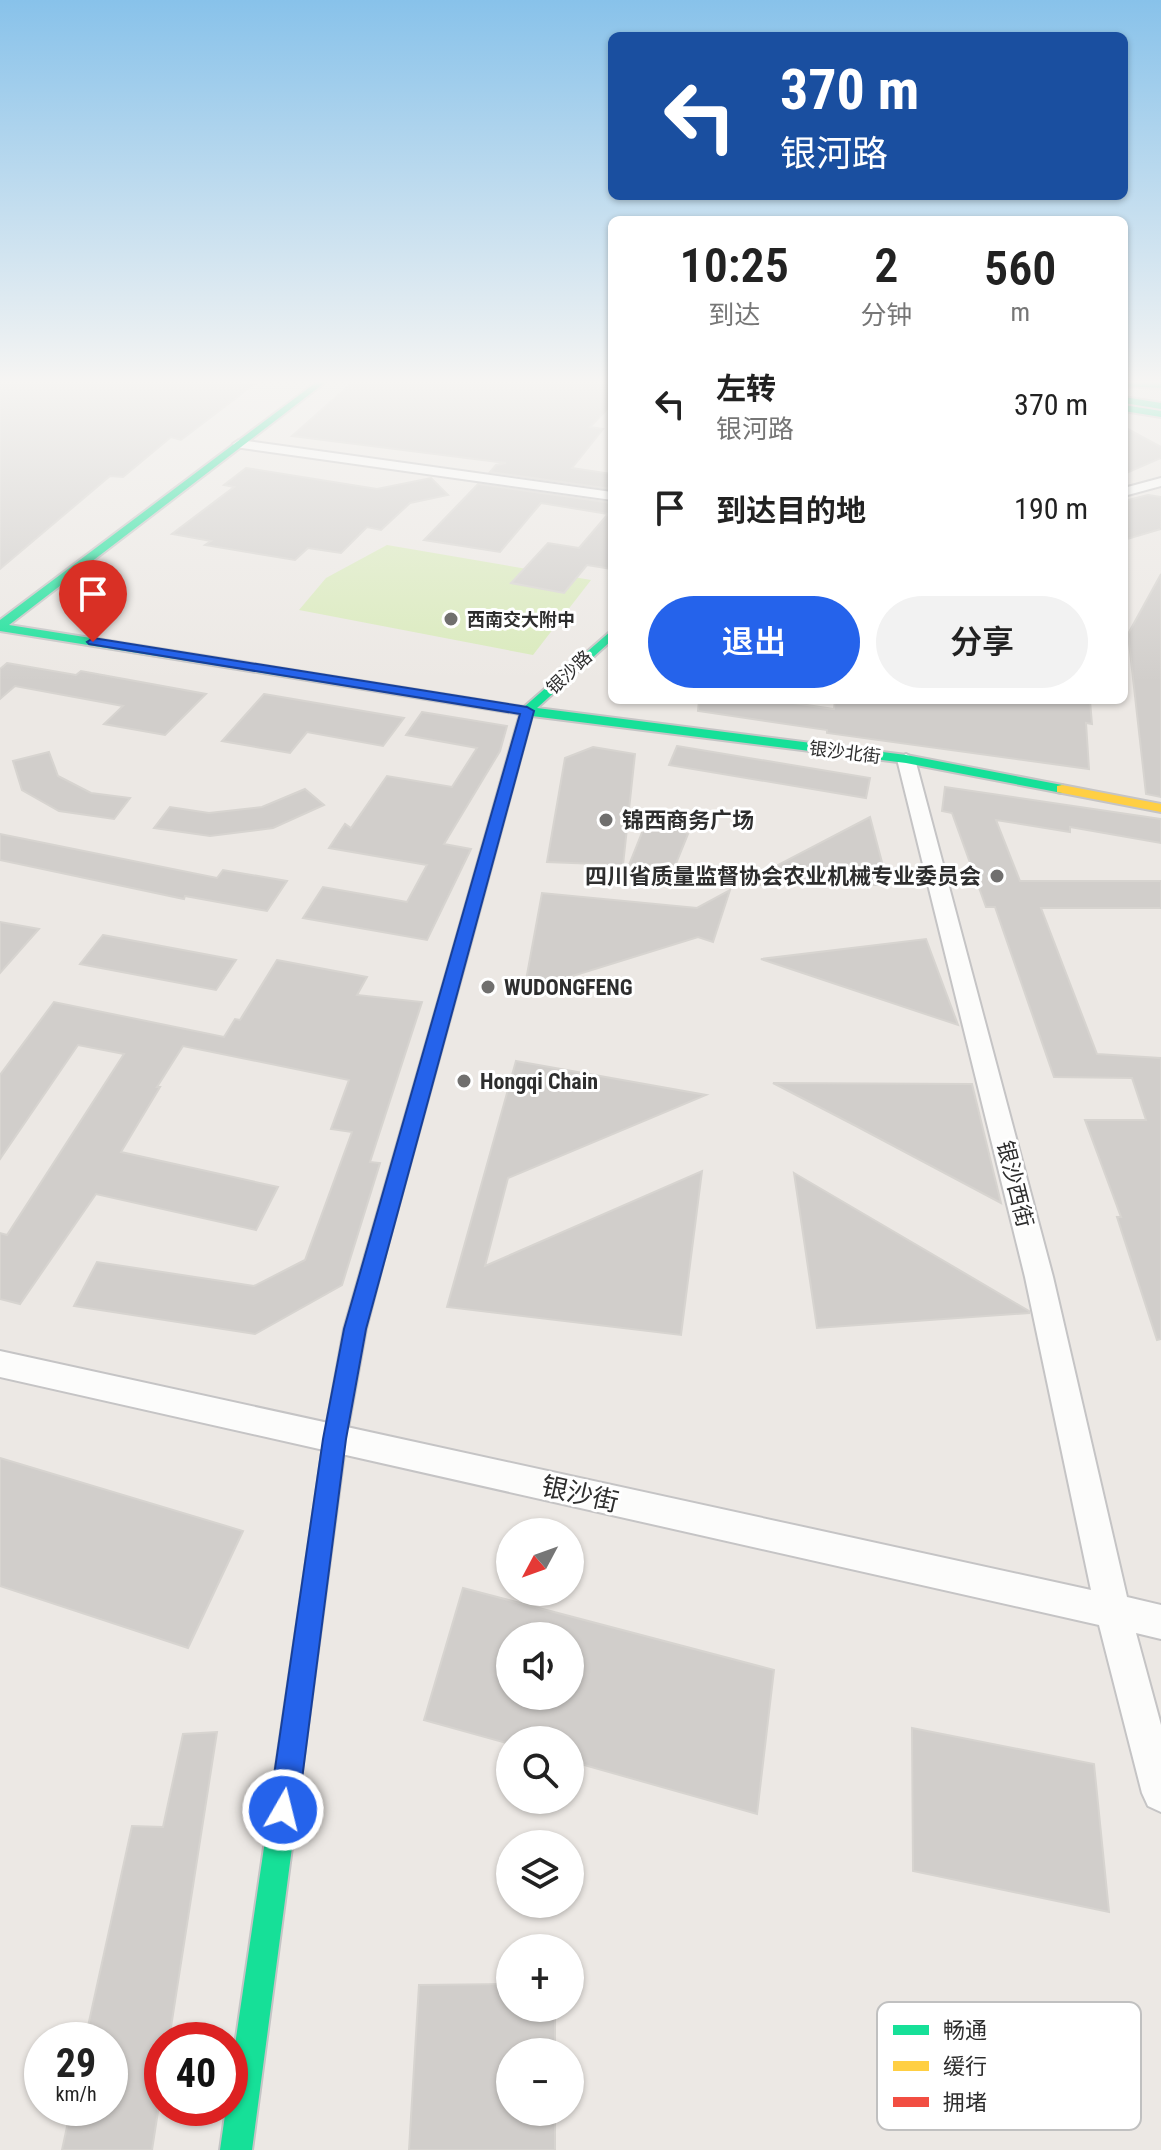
<!DOCTYPE html>
<html lang="zh">
<meta charset="utf-8">
<style>
body{margin:0;font-family:"Roboto Condensed","Noto Sans SC",sans-serif;background:#f2f2f2;color:#222;height:100vh;display:flex;flex-direction:column;font-size:30px;white-space:nowrap}
*{box-sizing:border-box;margin:0}
p{font-size:26px;color:#767676}
.icon{flex:none;width:44px;height:44px;fill:none;stroke:currentColor;stroke-width:2;stroke-linecap:round;stroke-linejoin:round}
.map{position:relative;flex:1;overflow:hidden}
.panel{position:absolute;left:608px;top:216px;width:520px;height:488px;display:flex;flex-direction:column;background:#fff;border-radius:12px;box-shadow:0 2px 6px #0004}
.panel>*{flex:none}
.banner{position:absolute;left:608px;top:32px;width:520px;height:168px;border-radius:12px;box-shadow:0 2px 6px #0004;background:#1a4fa0;color:#fff;overflow:hidden}
.needle{width:52px;rotate:229deg}
.tools{position:absolute;left:496px;top:1518px;display:grid;gap:16px}
.tools a{display:grid;place-items:center;width:88px;height:88px;border-radius:50%;background:#fff;box-shadow:0 2px 6px #0004;font-size:40px}
.speed{position:absolute;left:24px;top:2022px;display:flex;gap:16px;font-size:40px;font-weight:700;text-align:center}
.speed>*{display:grid;place-content:center;width:104px;height:104px;border-radius:50%;background:#fff;box-shadow:0 2px 6px #0004;line-height:1}
.speed small{font-size:20px;font-weight:400}
.speed .limit{border:12px solid #d22;background:#fff;color:#111}
.pin{position:absolute;display:grid;place-items:center;width:68px;height:68px;color:#fff;margin:-82px -34px;border-radius:50% 50% 50% 0;rotate:-45deg;box-shadow:0 0 8px #0007}
.pin .icon{rotate:45deg}
.me{position:absolute;width:88px;margin:-44px;rotate:8deg;stroke-linejoin:round;filter:drop-shadow(0 0 6px #0008)}
.turn{display:flex;align-items:center;gap:28px;height:168px;padding:0 40px;font-size:36px}
.turn .icon{width:104px;height:104px;stroke-width:2.5}
.turn b{display:block;font-size:56px;line-height:68px}
.eta{display:flex;justify-content:space-evenly;align-items:center;height:136px;text-align:center}
.eta b{font-size:48px;font-weight:600;line-height:56px}
.cta{display:flex;gap:16px;margin-top:auto;padding:16px 40px}
.cta a{flex:1;height:92px;border-radius:48px;background:#2563eb;color:#fff;font-size:32px;font-weight:600;line-height:92px;text-align:center}
.cta a+a{background:#f2f2f2;color:#222}
ul{padding:0;list-style:none}
li{display:flex;align-items:center;gap:24px;height:104px;padding:0 40px}
li div{flex:1}
li b{display:block;font-size:30px}
li em{font-style:normal}
.map>svg:first-child{display:block}
.pitch{fill:#d9eabb}
.building{fill:#d1cecb;stroke:#d7d4d0;stroke-width:2;fill-rule:evenodd}
.lines{fill:none;stroke-linecap:round;stroke-linejoin:round}
.street-casing{stroke:#c5c4c5;stroke-width:4}
.fast-casing{stroke:#c5c4c5;stroke-width:4}
.slow-casing{stroke:#c5c4c5;stroke-width:4}
.jam-casing{stroke:#c5c4c5;stroke-width:4}
.street{fill:#fcfcfb;fill-rule:evenodd}
.fast{fill:#16e098;fill-rule:evenodd}
.slow{fill:#ffcf43;fill-rule:evenodd}
.jam{fill:#f24e42;fill-rule:evenodd}
.route{fill:#2563eb;stroke:#184099;stroke-width:2}
.poi-dot{fill:#706f6e;stroke:#fff;stroke-width:3}
.labels{text-anchor:middle;dominant-baseline:central;stroke-width:6;stroke-linejoin:round;paint-order:stroke}
.far-poi-label{font-size:18px;font-weight:bold;fill:#2e2e2e;stroke:#fff;text-anchor:start}
.far-street-label{font-size:18px;fill:#2e2e2e;stroke:#fff}
.poi-label{font-size:22px;font-weight:bold;fill:#2e2e2e;stroke:#fff;text-anchor:start}
.street-label{font-size:22px;fill:#2e2e2e;stroke:#fff}
.near-street-label{font-size:26px;fill:#2e2e2e;stroke:#fff}
.key{fill:#fff;stroke:#c0c0c0;stroke-width:2}
.key-label{font-size:22px;fill:#2e2e2e}
</style>
<div class="map">
<svg width="1161" height="2150" viewBox="0 0 1161 2150">
<rect width="100%" height="100%" fill="#ece8e4"/>
<!-- pitch -->
<polygon class="pitch" points="387,545 591,580 533,655 299,610 326,578"/>
<!-- building -->
<g class="building">
<polygon points="0,381 229,381 253,385 181,440 171,437 123,477 110,476 0,569"/>
<polygon points="354,381 612,381 612,404 590,427 603,429 572,468 612,474 612,489 490,472 496,465 506,463 292,436"/>
<polygon points="1124,427 1161,447 1161,458 1124,474"/>
<polygon points="246,468 377,489 431,478 448,495 410,503 381,530 367,527 341,553 308,548 295,560 205,545 211,541 172,534 234,487 224,485"/>
<polygon points="478,484 612,503 612,569 587,565 564,593 511,583 548,543 579,548 608,514 541,503 500,552 424,540"/>
<polygon points="1148,495 1161,497 1161,529 1124,540 1124,501"/>
<polygon points="1161,574 1161,797 1146,794 1128,634"/>
<polygon points="7,663 76,675 81,671 206,694 165,735 104,724 123,706 15,686 0,699 0,669"/>
<polygon points="264,694 404,718 383,746 307,732 290,753 222,741"/>
<polygon points="699,700 773,700 834,709 835,700 1090,701 1092,724 1086,723 1089,769 827,733 827,730 698,711"/>
<polygon points="422,712 507,726 500,751 444,844 471,849 427,940 303,918 323,887 407,902 427,865 329,848 345,824 351,828 387,776 452,787 477,748 406,735"/>
<polygon points="677,746 870,778 866,798 669,765"/>
<polygon points="593,747 635,754 623,865 547,862 565,758"/>
<polygon points="49,752 58,776 91,793 130,798 114,819 59,811 22,790 13,761"/>
<polygon points="945,787 1161,819 1161,843 1070,827 1070,832 996,820 1020,881 1161,881 1161,908 1041,908 1097,1054 1161,1058 1161,1339 1157,1340 1117,1217 1121,1217 1085,1120 1146,1120 1132,1078 1054,1077 995,907 986,907 952,813 942,811"/>
<polygon points="305,789 324,805 273,828 210,836 154,828 170,807 209,813 262,807"/>
<polygon points="649,815 688,834 675,866 629,865"/>
<polygon points="870,817 888,885 740,885"/>
<polygon points="0,834 217,878 223,870 287,881 267,911 185,896 184,899 0,860"/>
<polygon points="730,890 713,942 698,937 524,991 542,893 697,908"/>
<polygon points="0,922 39,929 0,973"/>
<polygon points="103,935 236,960 216,990 80,964"/>
<polygon points="926,939 958,1025 761,959"/>
<polygon points="277,960 367,977 357,995 422,1002 370,1162 380,1163 342,1285 255,1334 74,1306 97,1262 254,1286 305,1260 352,1132 331,1129 349,1080 183,1046 157,1087 160,1087 121,1152 278,1187 256,1230 96,1194 20,1304 0,1299 0,1233 7,1235 124,1054 78,1045 0,1159 0,1075 54,1002 224,1037 235,1019 240,1020"/>
<polygon points="516,1061 706,1095 508,1178 485,1266 702,1171 681,1335 447,1307"/>
<polygon points="773,1083 972,1084 1001,1203 856,1126"/>
<polygon points="794,1173 1029,1311 1029,1313 817,1328"/>
<polygon points="0,1458 243,1531 188,1648 0,1586"/>
<path d="M463 1588 774 1670 757 1814 570 1761V1740H510V1744L424 1720ZM510 1636H570V1696H510Z"/>
<polygon points="912,1728 1094,1764 1109,1912 913,1871"/>
<polygon points="217,1732 169,2040 162,2040 162,2086 152,2150 62,2150 71,2108 110,2108 110,2040 85,2040 132,1826 163,1827 183,1734"/>
<polygon points="510,1984 510,2008 555,2008 555,2052 510,2052 510,2112 555,2112 555,2150 409,2150 419,1985"/>
</g>
<g class="lines">
<defs>
<g id="street">
<polygon points="239,440 612,492 612,500 235,447 233,444"/>
<polygon points="1161,478 1161,486 1124,496 1124,488"/>
<polygon points="906,754 915,759 1053,1277 1127,1597 1161,1605 1161,1639 1136,1633 1161,1725 1161,1812 1148,1806 1142,1793 1099,1625 0,1377 0,1351 1091,1590 1025,1277 897,759"/>
</g>
<g id="fast">
<polygon points="318,381 327,381 9,625 524,707 612,630 612,640 537,708 906,755 1062,785 1069,789 1062,793 906,763 532,716 468,953 460,959 454,957 452,953 520,714 0,631 0,620"/>
<polygon points="1124,381 1161,382 1161,388 1124,386"/>
<polygon points="1124,397 1161,403 1161,409 1124,403"/>
<polygon points="1124,405 1161,411 1161,417 1124,411"/>
<polygon points="375,1247 382,1250 385,1256 366,1329 346,1439 252,2150 220,2150 226,2108 230,2108 230,2079 324,1439 344,1329 365,1256 368,1250"/>
</g>
<polygon id="slow" points="1062,785 1161,804 1161,812 1057,792 1057,786"/>
<polygon id="jam" points="460,947 468,953 385,1256 382,1262 375,1265 368,1262 365,1256 452,953"/>
</defs>
<!-- street casing -->
<use href="#street" class="street-casing"/>
<!-- fast casing -->
<use href="#fast" class="fast-casing"/>
<!-- slow casing -->
<use href="#slow" class="slow-casing"/>
<!-- jam casing -->
<use href="#jam" class="jam-casing"/>
<!-- street -->
<use href="#street" class="street"/>
<!-- fast -->
<use href="#fast" class="fast"/>
<!-- slow -->
<use href="#slow" class="slow"/>
<!-- jam -->
<use href="#jam" class="jam"/>
</g>
<!-- sky -->
<linearGradient id="sky" x2="0" y2="1"><stop stop-color="#88c2ea"/><stop offset="0.56" stop-color="#f6f5f3"/><stop offset="1" stop-color="#f6f5f3" stop-opacity="0"/></linearGradient>
<rect width="1161" height="682" fill="url(#sky)"/>
<!-- route -->
<polygon class="route" points="93,638 527,707 534,711 366,1329 346,1439 298,1810 293,1820 283,1824 273,1820 269,1810 323,1439 344,1329 520,714 89,644 87,642"/>
<!-- markers -->
<g class="poi-dot">
<circle cx="451" cy="619" r="8"/>
<circle cx="606" cy="820" r="8"/>
<circle cx="997" cy="876" r="8"/>
<circle cx="488" cy="987" r="8"/>
<circle cx="464" cy="1081" r="8"/>
</g>
<g class="labels">
<!-- far-poi labels -->
<g class="far-poi-label">
<text x="467" y="619">西南交大附中</text>
</g>
<!-- far-street labels -->
<g class="far-street-label">
<text transform="translate(569 672) rotate(-43)">银沙路</text>
<text transform="translate(845 752) rotate(7)">银沙北街</text>
</g>
<!-- poi labels -->
<g class="poi-label">
<text x="622" y="820">锦西商务广场</text>
<text x="981" y="876" text-anchor="end">四川省质量监督协会农业机械专业委员会</text>
<text x="504" y="987">WUDONGFENG</text>
<text x="480" y="1081">Hongqi Chain</text>
</g>
<!-- street labels -->
<g class="street-label">
<text transform="translate(1015 1184) rotate(76)">银沙西街</text>
</g>
<!-- near-street labels -->
<g class="near-street-label">
<text transform="translate(580 1494) rotate(13)">银沙街</text>
</g>
</g>
<!-- legend -->
<rect x="877" y="2002" width="264" height="128" rx="12" class="key"/>
<rect x="893" y="2025" width="36" height="10" fill="#16e098"/>
<rect x="893" y="2061" width="36" height="10" fill="#ffcf43"/>
<rect x="893" y="2097" width="36" height="10" fill="#f24e42"/>
<g class="key-label">
<text x="943" y="2038">畅通</text>
<text x="943" y="2074">缓行</text>
<text x="943" y="2110">拥堵</text>
</g>
</svg>
<div class="tools">
<a><svg class="needle" viewBox="-14 -14 28 28"><path d="M0-13l5 13h-10z" fill="#e53935"/><path d="M0 13l5-13h-10z" fill="#767676"/></svg></a>
<a><svg class="icon" aria-label="sound" viewBox="0 0 24 24"><path d="M4 9h4l5-4v14l-5-4H4zM17 9q2 3 0 6"/></svg></a>
<a><svg class="icon" aria-label="search" viewBox="0 0 24 24"><circle cx="10" cy="10" r="6"/><path d="M15 15l6 6"/></svg></a>
<a><svg class="icon" aria-label="layers" viewBox="0 0 24 24"><path d="M12 4l9 5-9 5-9-5zM3 14l9 5 9-5"/></svg></a>
<a>+</a>
<a>−</a>
</div>
<div class="speed"><div>29<small>km/h</small></div><div class="limit">40</div></div>
<div class="pin" style="left:93px;top:642px;background:#d93025"><svg class="icon" aria-label="arrive" viewBox="0 0 24 24"><path d="M6 21V4h12l-3 4 3 4H6"/></svg></div>
<svg class="me" style="left:283px;top:1810px" viewBox="-20 -20 40 40"><circle r="17" fill="#2563eb" stroke="#fff" stroke-width="3"/><path d="M0-11L8 9 0 5-8 9z" fill="#fff"/></svg>
<div class="banner">
<div class="turn"><svg class="icon" aria-label="left" viewBox="0 0 24 24"><path d="M17 20v-9H6M10 6l-5 5 5 5"/></svg><div><b>370 m</b>银河路</div></div>
</div>
<section class="panel">
<div class="eta">
<div><b>10:25</b><p>到达</p></div>
<div><b>2</b><p>分钟</p></div>
<div><b>560</b><p>m</p></div>
</div>
<ul>
<li><svg class="icon" aria-label="left" viewBox="0 0 24 24"><path d="M17 20v-9H6M10 6l-5 5 5 5"/></svg><div><b>左转</b><p>银河路</p></div><em>370 m</em></li>
<li><svg class="icon" aria-label="arrive" viewBox="0 0 24 24"><path d="M6 21V4h12l-3 4 3 4H6"/></svg><div><b>到达目的地</b></div><em>190 m</em></li>
</ul>
<div class="cta"><a>退出</a><a>分享</a></div>
</section>
</div>
